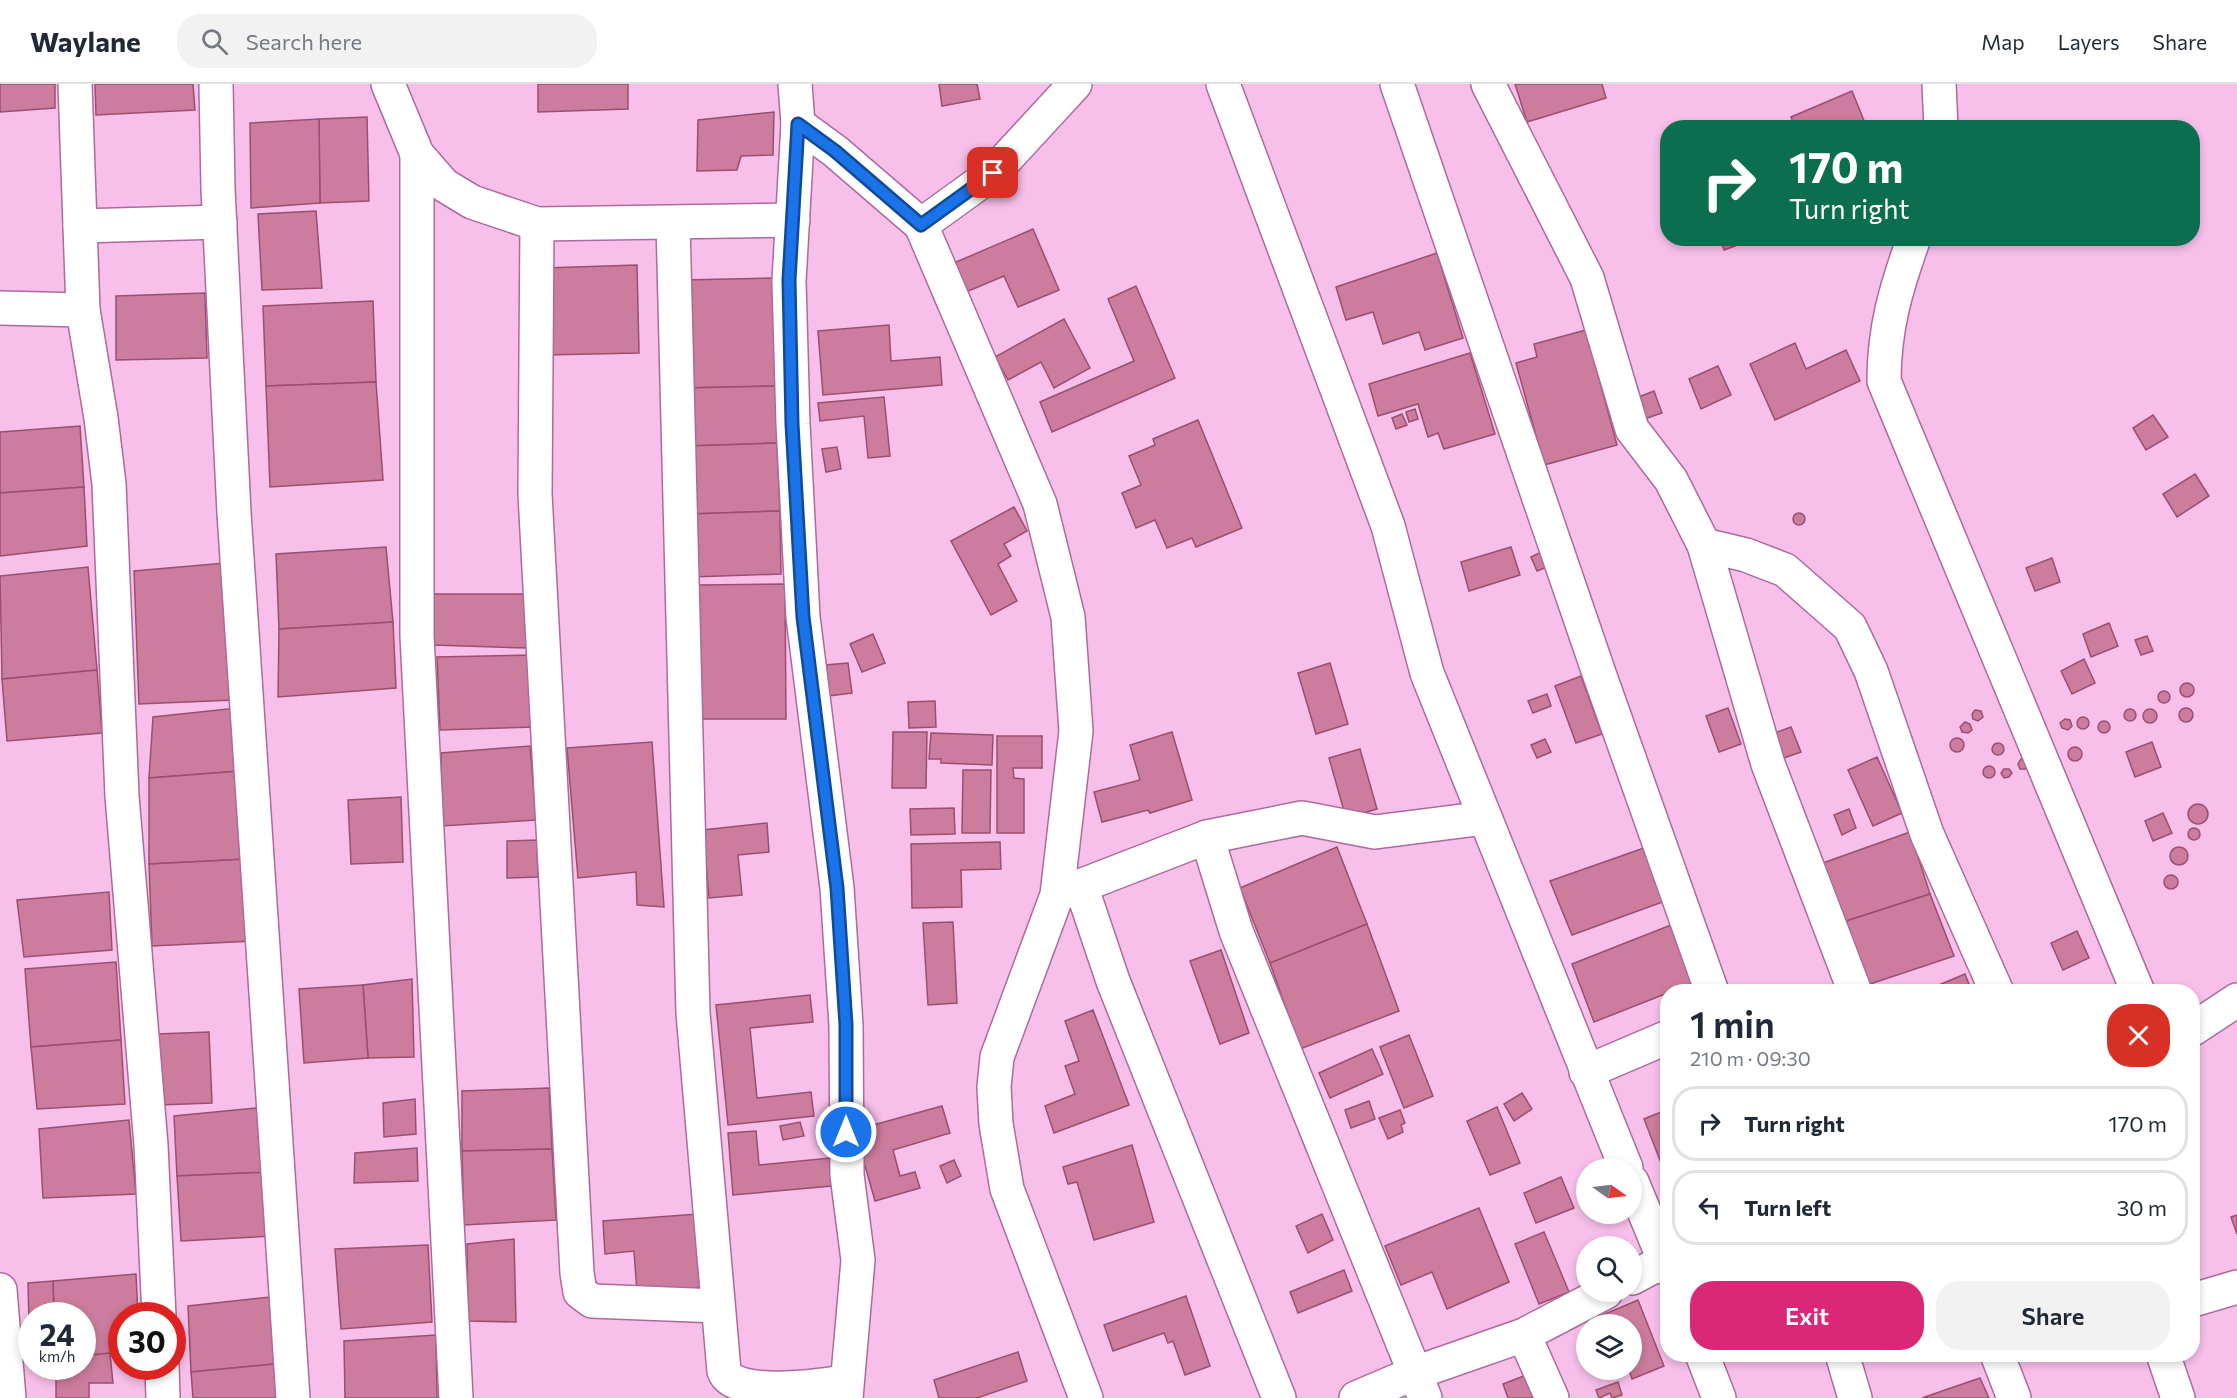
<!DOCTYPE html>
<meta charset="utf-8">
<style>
body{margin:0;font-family:Commissioner,sans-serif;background:#f2f2f3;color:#1f2937;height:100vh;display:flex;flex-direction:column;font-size:22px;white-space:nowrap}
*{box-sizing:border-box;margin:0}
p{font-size:20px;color:#747a83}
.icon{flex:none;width:33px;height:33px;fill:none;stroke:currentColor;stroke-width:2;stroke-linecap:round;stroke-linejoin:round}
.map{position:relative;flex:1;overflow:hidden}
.sheet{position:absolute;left:1660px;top:900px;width:540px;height:378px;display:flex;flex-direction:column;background:#fff;border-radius:24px;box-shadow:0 3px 9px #0003}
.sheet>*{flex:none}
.hud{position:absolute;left:1660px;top:36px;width:540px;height:126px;border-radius:24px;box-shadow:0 3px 9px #0003;background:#0b6e4f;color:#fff;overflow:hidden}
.needle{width:39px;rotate:104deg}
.controls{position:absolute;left:1576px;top:1074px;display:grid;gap:12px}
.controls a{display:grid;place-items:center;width:66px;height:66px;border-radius:50%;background:#fff;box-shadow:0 3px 9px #0003;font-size:30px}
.speed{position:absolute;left:18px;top:1218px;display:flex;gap:12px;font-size:30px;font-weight:700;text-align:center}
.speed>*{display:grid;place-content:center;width:78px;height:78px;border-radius:50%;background:#fff;box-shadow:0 3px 9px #0003;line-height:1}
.speed small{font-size:15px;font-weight:400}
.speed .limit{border:9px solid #d22;background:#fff;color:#111}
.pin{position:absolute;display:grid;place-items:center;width:51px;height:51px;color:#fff;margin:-26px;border-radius:12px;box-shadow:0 3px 9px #0006}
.me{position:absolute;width:66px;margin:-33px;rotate:0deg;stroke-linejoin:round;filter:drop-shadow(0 0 4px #0008)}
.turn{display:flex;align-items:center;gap:21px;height:126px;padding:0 30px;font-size:27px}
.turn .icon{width:78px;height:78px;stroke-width:2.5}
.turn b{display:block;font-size:42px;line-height:51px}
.round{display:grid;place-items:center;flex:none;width:63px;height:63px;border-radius:24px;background:#f2f2f3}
.overview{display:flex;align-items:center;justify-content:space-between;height:102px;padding:0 30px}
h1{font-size:36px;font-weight:600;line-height:45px}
.button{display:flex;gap:12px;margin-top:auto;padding:12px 30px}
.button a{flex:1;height:69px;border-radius:24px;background:#db2777;color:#fff;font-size:24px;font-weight:600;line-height:69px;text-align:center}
.button a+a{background:#f2f2f3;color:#1f2937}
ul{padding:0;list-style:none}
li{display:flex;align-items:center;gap:18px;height:75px;margin:0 12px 9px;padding:0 18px;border:3px solid #e0e1e3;border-radius:24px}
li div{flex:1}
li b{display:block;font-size:22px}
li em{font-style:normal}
header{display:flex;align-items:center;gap:36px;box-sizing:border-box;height:84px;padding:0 30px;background:#fff;border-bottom:2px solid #e0e1e3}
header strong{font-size:28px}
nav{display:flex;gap:33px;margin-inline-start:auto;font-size:21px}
.search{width:420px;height:54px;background:#f2f2f3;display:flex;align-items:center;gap:15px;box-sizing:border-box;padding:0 21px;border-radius:24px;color:#747a83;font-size:22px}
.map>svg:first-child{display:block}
.building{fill:#cc7c9c;stroke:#9a4f6f;stroke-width:1.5}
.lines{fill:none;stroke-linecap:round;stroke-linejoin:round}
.street-casing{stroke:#ac6b9e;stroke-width:36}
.street{stroke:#fff;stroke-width:33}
.route-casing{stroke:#114b97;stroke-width:15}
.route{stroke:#1a73e8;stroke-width:10}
</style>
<header>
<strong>Waylane</strong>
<div class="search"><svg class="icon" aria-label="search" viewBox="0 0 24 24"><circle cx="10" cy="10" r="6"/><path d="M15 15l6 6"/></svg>Search here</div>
<nav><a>Map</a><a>Layers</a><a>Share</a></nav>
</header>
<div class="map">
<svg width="2237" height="1314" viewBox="0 0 2237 1314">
<rect width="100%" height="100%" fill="#f7bfea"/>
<!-- building -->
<g class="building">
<polygon points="0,0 55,0 55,24 0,28"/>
<polygon points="95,0 193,0 195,26 96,31"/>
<polygon points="538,0 628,0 628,25 538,28"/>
<polygon points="939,0 977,0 980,15 942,22"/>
<polygon points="1515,0 1602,0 1606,14 1527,38"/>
<polygon points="1852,7 1867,44 1795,44 1791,33"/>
<polygon points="774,28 773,71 741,72 737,86 697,87 698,36"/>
<polygon points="367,33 369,117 320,119 319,35"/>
<polygon points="319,35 320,119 251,124 250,39"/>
<polygon points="316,127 322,204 262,206 258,130"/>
<polygon points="1033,145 1059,206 1018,223 1004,192 966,208 954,179"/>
<polygon points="1720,154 1754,154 1754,155 1724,166"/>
<polygon points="1437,169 1463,254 1425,266 1419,248 1383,260 1373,228 1346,236 1336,203"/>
<polygon points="637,181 639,269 546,271 544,184"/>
<polygon points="775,194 777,302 684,304 682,196"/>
<polygon points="1136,202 1175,294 1052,348 1040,318 1134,277 1108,215"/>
<polygon points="205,209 207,274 116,276 116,212"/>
<polygon points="373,217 376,298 266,302 263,222"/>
<polygon points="1064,235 1090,284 1054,304 1041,278 1008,296 995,273"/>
<polygon points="889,241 891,277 940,273 942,301 823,311 818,247"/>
<polygon points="1586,246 1617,361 1544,381 1516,279 1537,273 1534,260"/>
<polygon points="1795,259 1806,285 1846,266 1860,297 1775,336 1750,280"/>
<polygon points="1470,269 1495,350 1444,365 1438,349 1428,353 1418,320 1378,332 1369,300"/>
<polygon points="1718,282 1731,311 1701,325 1689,295"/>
<polygon points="376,298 383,396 270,403 266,302"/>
<polygon points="777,302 777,359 688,362 684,304"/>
<polygon points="1654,307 1662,329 1638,337 1631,316"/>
<polygon points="884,313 890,372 868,374 864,332 820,337 818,319"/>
<polygon points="1415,325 1418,335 1409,338 1406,328"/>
<polygon points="1402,330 1407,341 1396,345 1392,334"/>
<polygon points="2153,331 2168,353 2146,366 2133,344"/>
<polygon points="1198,336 1242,444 1196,463 1192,454 1167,464 1155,436 1136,444 1122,409 1141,401 1129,372 1155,361 1153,355"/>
<polygon points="80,342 84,403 0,409 0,348"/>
<polygon points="777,359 780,427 690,430 688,362"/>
<polygon points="837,363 841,385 826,388 822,365"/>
<polygon points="2195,390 2209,412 2177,433 2163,410"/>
<polygon points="84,403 87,462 0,472 0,409"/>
<polygon points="1014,423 1027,447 1004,460 1011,472 998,480 1017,517 991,531 951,457"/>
<polygon points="780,427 781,490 692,493 690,430"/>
<circle cx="1799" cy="435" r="6"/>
<polygon points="386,463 393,538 279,545 276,470"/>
<polygon points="1511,463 1520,491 1469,507 1461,478"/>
<polygon points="1541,468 1547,483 1537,487 1531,473"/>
<polygon points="2052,474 2060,498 2035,507 2026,484"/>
<polygon points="225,479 234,616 139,620 134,487"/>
<polygon points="88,483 97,586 2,595 0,492"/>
<polygon points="785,500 786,635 700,635 699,501"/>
<polygon points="434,510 531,510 527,564 433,561"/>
<polygon points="393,538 396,604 278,613 279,545"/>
<polygon points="2109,539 2118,562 2091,573 2083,550"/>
<polygon points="873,550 885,579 862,588 850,560"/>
<polygon points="2147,552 2153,567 2141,571 2135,556"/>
<polygon points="536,571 535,643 440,646 437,573"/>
<polygon points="2084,575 2095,599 2072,610 2061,587"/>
<polygon points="848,579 852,609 829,612 825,581"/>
<polygon points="1330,579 1348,640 1316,650 1298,589"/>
<polygon points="97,586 102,649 7,657 2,595"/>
<polygon points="1581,592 1602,650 1576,659 1555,602"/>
<circle cx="2187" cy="606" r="7"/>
<circle cx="2164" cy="613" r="6"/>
<polygon points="1547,610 1551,622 1533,629 1528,617"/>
<polygon points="935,617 936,643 909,644 908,618"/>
<circle cx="2186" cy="631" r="7"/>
<polygon points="237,624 240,687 149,694 153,633"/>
<polygon points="1728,624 1741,660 1719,668 1706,632"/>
<circle cx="2130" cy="631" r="6"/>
<circle cx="2150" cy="632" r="7"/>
<polygon points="1975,626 1981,627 1983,633 1978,637 1973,635 1972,630"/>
<circle cx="2083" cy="639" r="6"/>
<polygon points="2065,635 2070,636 2072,642 2068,646 2062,644 2060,639"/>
<circle cx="2104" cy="643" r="6"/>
<polygon points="1965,638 1970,640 1972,646 1968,649 1962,648 1960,643"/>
<polygon points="1791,643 1801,668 1781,675 1772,650"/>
<polygon points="893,648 927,648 926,704 892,704"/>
<polygon points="1172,648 1192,716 1150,729 1148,726 1102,738 1094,708 1140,696 1130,661"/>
<polygon points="931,649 993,651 992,681 941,679 941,675 929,675"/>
<polygon points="997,652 1042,652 1042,684 1013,684 1014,694 1024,695 1024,749 997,749"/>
<circle cx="1957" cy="661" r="7"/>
<polygon points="1545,655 1551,668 1537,674 1531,661"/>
<polygon points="652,658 664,823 637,821 636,788 578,794 567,664"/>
<polygon points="2152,658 2161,683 2135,693 2126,668"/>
<circle cx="1998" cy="665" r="6"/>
<polygon points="530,662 536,736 441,742 441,669"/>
<circle cx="2075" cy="670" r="7"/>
<polygon points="1360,665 1377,725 1346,734 1329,674"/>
<polygon points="1877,673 1902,729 1873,742 1848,686"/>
<polygon points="2021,675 2026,675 2029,680 2026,685 2020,685 2018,680"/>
<circle cx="1989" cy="688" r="6"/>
<polygon points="2004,685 2009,685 2012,689 2009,693 2004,694 2001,689"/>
<polygon points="963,686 991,686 990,749 962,749"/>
<polygon points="240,687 248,775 149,780 149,694"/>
<polygon points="401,713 403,778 351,780 348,716"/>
<circle cx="2198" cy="730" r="10"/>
<polygon points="954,724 955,750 911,751 910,725"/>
<polygon points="1849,725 1856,744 1842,751 1834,731"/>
<polygon points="2163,729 2172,749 2153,757 2145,737"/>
<polygon points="767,739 769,768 738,771 742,811 709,814 703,746"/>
<circle cx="2194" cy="750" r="6"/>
<polygon points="1910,748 1930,810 1840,839 1820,780"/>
<polygon points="537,756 538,793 507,794 507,757"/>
<polygon points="1000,758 1001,785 961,786 962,823 912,824 911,760"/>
<polygon points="1337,763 1367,840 1270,879 1240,804"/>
<circle cx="2179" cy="772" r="9"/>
<polygon points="1644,764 1665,817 1572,851 1550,797"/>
<polygon points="248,775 253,857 152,862 149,780"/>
<circle cx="2171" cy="798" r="7"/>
<polygon points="109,808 112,866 24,873 17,816"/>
<polygon points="1930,810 1954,872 1864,902 1840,839"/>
<polygon points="953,838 957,919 928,921 923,839"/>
<polygon points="1676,839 1698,897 1594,938 1572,880"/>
<polygon points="1367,840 1399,927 1300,965 1270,879"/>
<polygon points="2077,847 2089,874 2063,886 2051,859"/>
<polygon points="1221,866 1249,949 1220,960 1190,877"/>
<polygon points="116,878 121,956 31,963 25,885"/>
<polygon points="1965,890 1972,908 1922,908"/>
<polygon points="412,895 414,973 368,974 363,901"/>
<polygon points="363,901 368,974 304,979 299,905"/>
<polygon points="810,911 813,938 750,944 757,1014 811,1008 814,1032 728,1041 716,921"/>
<polygon points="1093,926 1129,1021 1054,1049 1045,1022 1075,1010 1065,982 1079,977 1065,937"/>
<polygon points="209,948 212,1019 159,1021 157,950"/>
<polygon points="1409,951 1433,1012 1404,1024 1380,963"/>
<polygon points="121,956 125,1020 37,1025 31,963"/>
<polygon points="1372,965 1383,990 1330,1014 1319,989"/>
<polygon points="549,1004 552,1065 462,1067 462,1007"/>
<polygon points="1522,1009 1532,1025 1514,1037 1504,1020"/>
<polygon points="415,1015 416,1050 384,1053 383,1019"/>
<polygon points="1369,1017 1375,1035 1351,1044 1345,1026"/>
<polygon points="942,1022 950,1049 893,1066 900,1092 915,1088 920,1104 875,1117 855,1046"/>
<polygon points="265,1023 270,1088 177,1092 174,1032"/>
<polygon points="1497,1023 1520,1079 1490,1091 1467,1037"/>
<polygon points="1668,1025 1668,1097 1644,1035"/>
<polygon points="1400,1026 1405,1039 1401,1041 1403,1048 1388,1055 1379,1034"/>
<polygon points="129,1036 136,1110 43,1114 39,1045"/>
<polygon points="800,1038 804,1052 783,1056 780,1042"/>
<polygon points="756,1047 759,1081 830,1074 832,1102 733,1111 728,1049"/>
<polygon points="1132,1061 1154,1138 1094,1156 1077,1098 1068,1100 1063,1083"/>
<polygon points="417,1064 418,1097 354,1099 355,1069"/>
<polygon points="552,1065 556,1136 464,1141 462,1067"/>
<polygon points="954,1076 961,1092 947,1099 940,1082"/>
<polygon points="270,1088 273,1152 181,1157 177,1092"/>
<polygon points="1561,1093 1574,1124 1536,1139 1524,1109"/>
<polygon points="1479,1124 1509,1198 1447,1225 1432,1188 1401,1201 1385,1162"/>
<polygon points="698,1130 704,1203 637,1208 634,1167 605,1170 603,1137"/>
<polygon points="1322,1130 1333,1156 1308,1169 1296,1142"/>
<polygon points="2237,1131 2237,1150 2231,1133"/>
<polygon points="1544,1148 1569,1208 1539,1220 1515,1160"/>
<polygon points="514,1155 516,1238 468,1237 467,1160"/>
<polygon points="428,1161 432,1238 341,1245 335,1165"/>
<polygon points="1344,1186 1352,1207 1298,1229 1290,1208"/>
<polygon points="136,1190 138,1232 122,1232 122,1269 82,1272 82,1232 54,1232 53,1197"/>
<polygon points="53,1197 54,1232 32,1232 30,1278 28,1199"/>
<polygon points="279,1212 284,1279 191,1288 188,1222"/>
<polygon points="1186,1212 1210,1282 1185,1291 1173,1257 1168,1259 1164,1249 1113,1267 1104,1241"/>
<polygon points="1638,1216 1664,1282 1632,1295 1629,1286 1632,1286 1632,1240 1593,1240 1591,1236"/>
<polygon points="436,1251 437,1314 345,1314 344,1257"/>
<polygon points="1018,1268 1027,1297 977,1314 939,1314 934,1296"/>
<polygon points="110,1269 113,1299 89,1299 89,1314 56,1314 56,1282 82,1282 82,1272"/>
<polygon points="284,1279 287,1314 193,1314 191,1288"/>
<polygon points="1534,1288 1543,1314 1508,1314 1503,1300"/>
<polygon points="1980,1294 1989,1314 1922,1314"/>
<polygon points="1618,1298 1622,1311 1612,1314 1610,1309 1599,1314 1596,1306"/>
</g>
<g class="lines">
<defs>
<g id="street">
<polyline points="75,0 83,226 101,334 109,400 122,712 151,1061 159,1232"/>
<polyline points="216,0 218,105 234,429 293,1314"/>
<polyline points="388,0 417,70 444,101 472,118 537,140 793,136"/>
<polyline points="795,0 798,40 789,197 793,340 803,533 837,804 846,941 847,1091 858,1176 846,1314"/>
<polyline points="1075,0 993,89 921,141 1040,420 1068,533 1076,647 1057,811 997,973 994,1003 996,1040 1007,1105 1086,1314"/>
<polyline points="1223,0 1388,442 1427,589 1626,1084"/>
<polyline points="1397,0 1600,592 1712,908"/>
<polyline points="1488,0 1587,194 1632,345 1671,396 1704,461 1768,680 1855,908"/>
<polyline points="1939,0 1941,44"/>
<polyline points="798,40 835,67 921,141"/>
<polyline points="417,70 417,552 456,1314"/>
<path d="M673 139 693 929 724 1287C733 1314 818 1302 845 1298"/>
<polyline points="537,140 535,410 577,1189 580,1208 592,1217 718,1222"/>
<polyline points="80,142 220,138"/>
<path d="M1914 154C1896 204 1884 244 1884 297L2138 908"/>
<polyline points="0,224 83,226"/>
<polyline points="1704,461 1746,471 1785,486 1850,543 1871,587 1927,750 1997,908"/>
<polyline points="1207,753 1302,734 1375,748 1485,734"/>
<polyline points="1081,802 1113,897 1279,1314"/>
<polyline points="1057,811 1207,753 1236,847 1425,1314"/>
<polyline points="2193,945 2237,916"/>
<polyline points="1586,988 1668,953"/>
<polyline points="1632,1098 1668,1185"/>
<polyline points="1632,1194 1668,1175"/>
<polyline points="0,1206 9,1314"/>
<polyline points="2193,1216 2237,1203"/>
<polyline points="1524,1251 1552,1314"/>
<polyline points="1702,1270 1719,1314"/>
<polyline points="1842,1270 1855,1314"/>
<polyline points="1997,1270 2014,1314"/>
<polyline points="2163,1270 2178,1314"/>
<polyline points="162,1282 163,1314"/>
<polyline points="1356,1314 1415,1289 1524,1251 1606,1208"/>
</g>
</defs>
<!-- street casing -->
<use href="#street" class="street-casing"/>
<!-- street -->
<use href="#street" class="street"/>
</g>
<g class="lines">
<defs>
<polyline id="route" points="846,1048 846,941 837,804 803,533 792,340 789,196 798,40 835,67 921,141 993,89"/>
</defs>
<!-- route casing -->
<use href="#route" class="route-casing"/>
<!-- route -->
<use href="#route" class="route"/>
</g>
</svg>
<div class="controls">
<a><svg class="needle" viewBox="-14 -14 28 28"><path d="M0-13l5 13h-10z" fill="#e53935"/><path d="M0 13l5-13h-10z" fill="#747a83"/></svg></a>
<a><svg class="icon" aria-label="search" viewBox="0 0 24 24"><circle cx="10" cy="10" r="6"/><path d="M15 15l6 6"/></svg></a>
<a><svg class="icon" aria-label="layers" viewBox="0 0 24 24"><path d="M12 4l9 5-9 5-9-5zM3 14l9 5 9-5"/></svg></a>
</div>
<div class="speed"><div>24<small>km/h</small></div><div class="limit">30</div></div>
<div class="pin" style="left:993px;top:89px;background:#d93025"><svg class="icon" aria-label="arrive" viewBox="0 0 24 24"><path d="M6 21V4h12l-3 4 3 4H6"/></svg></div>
<svg class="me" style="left:846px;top:1048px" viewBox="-20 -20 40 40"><circle r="17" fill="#1a73e8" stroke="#fff" stroke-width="3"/><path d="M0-11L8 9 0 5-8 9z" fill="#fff"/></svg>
<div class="hud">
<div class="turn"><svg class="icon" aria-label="right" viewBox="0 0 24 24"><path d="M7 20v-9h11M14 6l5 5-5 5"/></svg><div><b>170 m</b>Turn right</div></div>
</div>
<section class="sheet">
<div class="overview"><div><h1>1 min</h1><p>210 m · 09:30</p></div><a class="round" style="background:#d93025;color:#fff"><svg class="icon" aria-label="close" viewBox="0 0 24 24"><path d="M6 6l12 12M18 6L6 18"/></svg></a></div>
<ul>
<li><svg class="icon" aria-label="right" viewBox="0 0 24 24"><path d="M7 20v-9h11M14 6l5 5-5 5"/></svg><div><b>Turn right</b></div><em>170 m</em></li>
<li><svg class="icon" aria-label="left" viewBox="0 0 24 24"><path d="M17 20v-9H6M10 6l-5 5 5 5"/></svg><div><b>Turn left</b></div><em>30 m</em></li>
</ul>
<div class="button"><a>Exit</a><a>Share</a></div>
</section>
</div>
